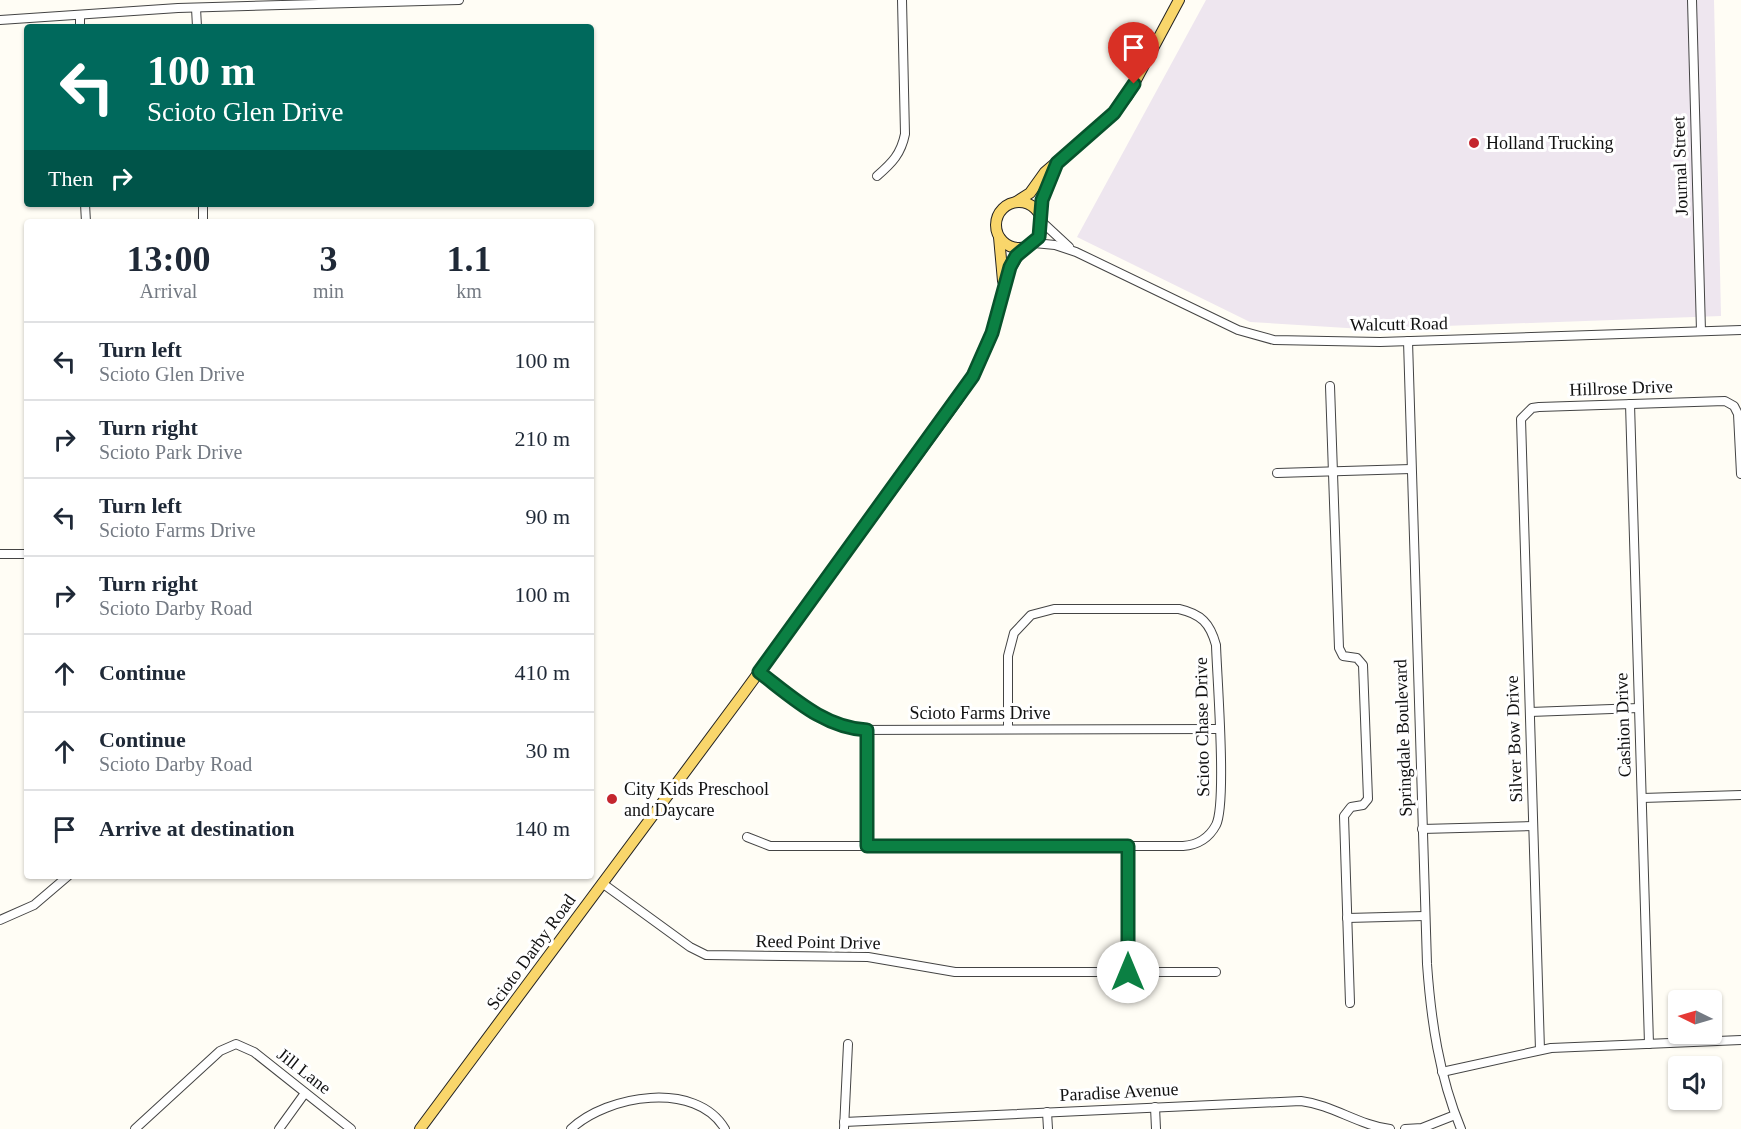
<!DOCTYPE html>
<style>
body{margin:0;font-family:"Times New Roman",serif;background:#f2f2f3;color:#1f2937;height:100vh;display:flex;flex-direction:column;font-size:22px;white-space:nowrap}
*{box-sizing:border-box;margin:0}
p{font-size:20px;color:#747a83}
.icon{flex:none;width:33px;height:33px;fill:none;stroke:currentColor;stroke-width:2;stroke-linecap:round;stroke-linejoin:round}
.map{position:relative;flex:1;overflow:hidden}
.drawer{position:absolute;left:24px;top:219px;width:570px;height:660px;display:flex;flex-direction:column;background:#fff;border-radius:6px;box-shadow:0 2px 4px #0004}
.drawer>*{flex:none}
.guide{position:absolute;left:24px;top:24px;width:570px;height:183px;border-radius:6px;box-shadow:0 2px 4px #0004;background:#00695c;color:#fff;overflow:hidden}
.needle{width:39px;rotate:275deg}
.controls{position:absolute;left:1668px;top:990px;display:grid;gap:12px}
.controls a{display:grid;place-items:center;width:54px;height:54px;border-radius:6px;background:#fff;box-shadow:0 2px 4px #0004;font-size:30px}
.pin{position:absolute;display:grid;place-items:center;width:51px;height:51px;color:#fff;margin:-62px -26px;border-radius:50% 50% 50% 0;rotate:-45deg;box-shadow:0 0 6px #0007}
.pin .icon{rotate:45deg}
.me{position:absolute;width:66px;margin:-33px;rotate:0deg;stroke-linejoin:round;filter:drop-shadow(0 0 4px #0008)}
.turn{display:flex;align-items:center;gap:21px;height:126px;padding:0 24px;font-size:27px}
.turn .icon{width:78px;height:78px;stroke-width:2.5}
.turn b{display:block;font-size:42px;line-height:51px}
.then{display:flex;align-items:center;height:57px;padding:0 24px;background:#0003;gap:12px;font-size:22px}
.eta{display:flex;justify-content:space-evenly;align-items:center;height:102px;text-align:center}
.eta b{font-size:36px;font-weight:600;line-height:42px}
ul{padding:0;list-style:none}
li{display:flex;align-items:center;gap:18px;height:78px;padding:0 24px;border-top:2px solid #e0e1e3}
li div{flex:1}
li b{display:block;font-size:22px}
li em{font-style:normal}
.map>svg:first-child{display:block}
.industrial{fill:#eee6ef}
.lines{fill:none;stroke-linecap:round;stroke-linejoin:round}
.minor-casing{stroke:#444;stroke-width:10}
.major-casing{stroke:#222;stroke-width:12}
.minor{stroke:#fff;stroke-width:8}
.major{stroke:#f9d66b;stroke-width:10}
.route-casing{stroke:#07532c;stroke-width:15}
.route{stroke:#0b8043;stroke-width:10}
.poi-dot{fill:#c4262e;stroke:#fff;stroke-width:2}
.labels{text-anchor:middle;dominant-baseline:central;stroke-width:6;stroke-linejoin:round;paint-order:stroke}
.poi-label{font-size:18px;fill:#111;stroke:#fff;text-anchor:start}
.street-label{font-size:18px;fill:#111;stroke:#fff}
</style>
<div class="map">
<svg width="1741" height="1129" viewBox="0 0 1741 1129">
<rect width="100%" height="100%" fill="#fffdf5"/>
<!-- industrial -->
<polygon class="industrial" points="1206,0 1714,0 1721,316 1363,329 1250,322 1077,237"/>
<g class="lines">
<defs>
<g id="minor">
<polyline points="1692,0 1701,331"/>
<polyline points="196,8 197,27"/>
<polyline points="80,15 80,27"/>
<polyline points="0,20 178,8 459,0"/>
<path d="M877 176C892 163 901 154 905 134L902 0"/>
<polyline points="85,204 86,222"/>
<polyline points="203,204 203,222"/>
<polyline points="1042,222 1069,247"/>
<polyline points="1034,243 1055,245 1076,252 1238,330 1274,340 1380,342 1741,330"/>
<path d="M1408 341 1427 964C1431 1020 1439 1076 1461 1129"/>
<polyline points="1330,386 1339,648 1343,656 1357,658 1363,665 1368,799 1363,805 1351,807 1344,816 1350,1003"/>
<polyline points="1630,404 1649,1044"/>
<polyline points="1277,473 1411,469"/>
<polyline points="0,554 27,554"/>
<polyline points="759,672 817,715 852,730 1218,729"/>
<polyline points="1530,712 1639,708"/>
<polyline points="867,730 867,846"/>
<polyline points="1642,798 1741,795"/>
<polyline points="1422,829 1533,826"/>
<path d="M747 837 770 846H1183C1198 845 1209 838 1216 825 1227 803 1217 678 1216 645 1210 623 1201 614 1179 609H1054L1031 615 1014 633 1008 656V729"/>
<polyline points="602,883 690,947 706,955 868,957 955,972 1216,972"/>
<polyline points="1347,918 1425,916"/>
<polyline points="0,920 34,905 68,876"/>
<polyline points="1128,972 1128,846"/>
<polyline points="1540,1050 1521,419 1532,408 1539,407 1725,401 1734,406 1738,414 1741,474"/>
<polyline points="1442,1072 1551,1048 1741,1040"/>
<polyline points="1155,1107 1156,1129"/>
<polyline points="1047,1112 1048,1129"/>
<path d="M844 1122 1301 1101C1333 1105 1358 1125 1390 1129"/>
<polyline points="135,1129 220,1051 236,1044 254,1052 351,1129"/>
<polyline points="279,1129 305,1093"/>
<path d="M571 1129C607 1095 696 1080 725 1129"/>
<polyline points="844,1129 848,1044"/>
<polyline points="1405,1129 1422,1128 1455,1115"/>
</g>
<g id="major">
<polyline points="1016,202 1030,193 1045,172 1114,113 1128,95 1179,0"/>
<circle cx="1019" cy="225" r="23"/>
<polyline points="1040,215 1042,200 1056,166"/>
<polyline points="999,237 1003,281"/>
<path d="M420 1129 743 694 958 399C972 377 984 356 993 332 1003 302 1001 268 1027 247"/>
</g>
</defs>
<!-- minor casing -->
<use href="#minor" class="minor-casing"/>
<!-- major casing -->
<use href="#major" class="major-casing"/>
<!-- minor -->
<use href="#minor" class="minor"/>
<!-- major -->
<use href="#major" class="major"/>
</g>
<g class="lines">
<defs>
<path id="route" d="M1128 972V846H867V730C824 728 792 697 759 672L973 376 992 333 1010 267 1016 256 1039 237 1042 200 1057 163 1114 113 1134 84"/>
</defs>
<!-- route casing -->
<use href="#route" class="route-casing"/>
<!-- route -->
<use href="#route" class="route"/>
</g>
<!-- markers -->
<g class="poi-dot">
<circle cx="1474" cy="143" r="6"/>
<circle cx="612" cy="799" r="6"/>
</g>
<g class="labels">
<!-- poi labels -->
<g class="poi-label">
<text x="1486" y="143">Holland Trucking</text>
<text x="624" y="789">City Kids Preschool<tspan x="624" dy="21">and Daycare</tspan></text>
</g>
<!-- street labels -->
<g class="street-label">
<text transform="translate(1680 166) rotate(-92)">Journal Street</text>
<text transform="translate(1399 324) rotate(-1)">Walcutt Road</text>
<text transform="translate(1621 388) rotate(-2)">Hillrose Drive</text>
<text x="980" y="713">Scioto Farms Drive</text>
<text transform="translate(1623 725) rotate(-92)">Cashion Drive</text>
<text transform="translate(1202 727) rotate(-91)">Scioto Chase Drive</text>
<text transform="translate(1403 738) rotate(-92)">Springdale Boulevard</text>
<text transform="translate(1514 739) rotate(-92)">Silver Bow Drive</text>
<text transform="translate(818 942) rotate(1)">Reed Point Drive</text>
<text transform="translate(531 952) rotate(-54)">Scioto Darby Road</text>
<text transform="translate(304 1071) rotate(38)">Jill Lane</text>
<text transform="translate(1119 1092) rotate(-3)">Paradise Avenue</text>
</g>
</g>
</svg>
<div class="controls">
<a><svg class="needle" viewBox="-14 -14 28 28"><path d="M0-13l5 13h-10z" fill="#e53935"/><path d="M0 13l5-13h-10z" fill="#747a83"/></svg></a>
<a><svg class="icon" aria-label="sound" viewBox="0 0 24 24"><path d="M4 9h4l5-4v14l-5-4H4zM17 9q2 3 0 6"/></svg></a>
</div>
<div class="pin" style="left:1134px;top:84px;background:#d93025"><svg class="icon" aria-label="arrive" viewBox="0 0 24 24"><path d="M6 21V4h12l-3 4 3 4H6"/></svg></div>
<svg class="me" style="left:1128px;top:972px" viewBox="-20 -20 40 40"><circle r="19" fill="#fff"/><path d="M0-13L10 11 0 6-10 11z" fill="#0b8043"/></svg>
<div class="guide">
<div class="turn"><svg class="icon" aria-label="left" viewBox="0 0 24 24"><path d="M17 20v-9H6M10 6l-5 5 5 5"/></svg><div><b>100 m</b>Scioto Glen Drive</div></div>
<div class="then">Then<svg class="icon" aria-label="right" viewBox="0 0 24 24"><path d="M7 20v-9h11M14 6l5 5-5 5"/></svg></div>
</div>
<section class="drawer">
<div class="eta">
<div><b>13:00</b><p>Arrival</p></div>
<div><b>3</b><p>min</p></div>
<div><b>1.1</b><p>km</p></div>
</div>
<ul>
<li><svg class="icon" aria-label="left" viewBox="0 0 24 24"><path d="M17 20v-9H6M10 6l-5 5 5 5"/></svg><div><b>Turn left</b><p>Scioto Glen Drive</p></div><em>100 m</em></li>
<li><svg class="icon" aria-label="right" viewBox="0 0 24 24"><path d="M7 20v-9h11M14 6l5 5-5 5"/></svg><div><b>Turn right</b><p>Scioto Park Drive</p></div><em>210 m</em></li>
<li><svg class="icon" aria-label="left" viewBox="0 0 24 24"><path d="M17 20v-9H6M10 6l-5 5 5 5"/></svg><div><b>Turn left</b><p>Scioto Farms Drive</p></div><em>90 m</em></li>
<li><svg class="icon" aria-label="right" viewBox="0 0 24 24"><path d="M7 20v-9h11M14 6l5 5-5 5"/></svg><div><b>Turn right</b><p>Scioto Darby Road</p></div><em>100 m</em></li>
<li><svg class="icon" aria-label="ahead" viewBox="0 0 24 24"><path d="M12 20V5M6 11l6-6 6 6"/></svg><div><b>Continue</b></div><em>410 m</em></li>
<li><svg class="icon" aria-label="ahead" viewBox="0 0 24 24"><path d="M12 20V5M6 11l6-6 6 6"/></svg><div><b>Continue</b><p>Scioto Darby Road</p></div><em>30 m</em></li>
<li><svg class="icon" aria-label="arrive" viewBox="0 0 24 24"><path d="M6 21V4h12l-3 4 3 4H6"/></svg><div><b>Arrive at destination</b></div><em>140 m</em></li>
</ul>
</section>
</div>
